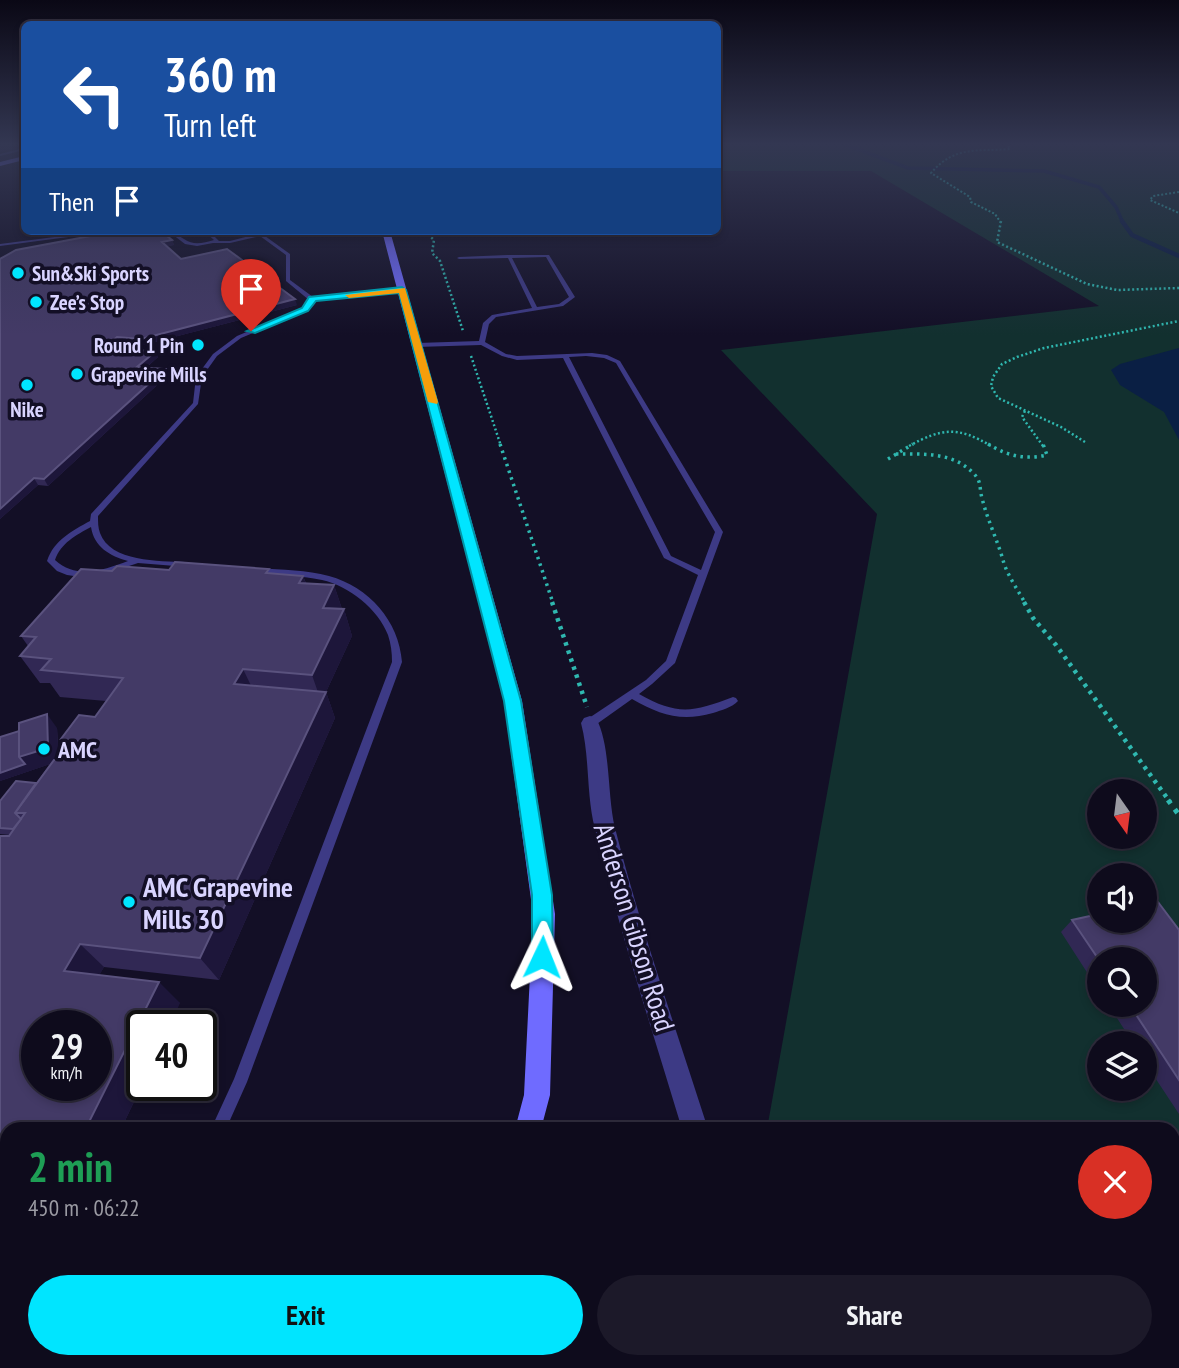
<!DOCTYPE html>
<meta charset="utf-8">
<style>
body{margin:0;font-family:"PT Sans Narrow",sans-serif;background:#1c1929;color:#f1f3f6;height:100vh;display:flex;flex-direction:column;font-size:26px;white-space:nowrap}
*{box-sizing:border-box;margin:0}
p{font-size:23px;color:#9b9ba3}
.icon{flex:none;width:38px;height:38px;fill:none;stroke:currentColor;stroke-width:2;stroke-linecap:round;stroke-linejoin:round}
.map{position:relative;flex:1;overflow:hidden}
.side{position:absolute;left:0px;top:1122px;width:1180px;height:247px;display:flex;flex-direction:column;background:#0e0b1c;border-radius:21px 21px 0 0;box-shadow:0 4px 10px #0003,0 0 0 2px #2e2b3b}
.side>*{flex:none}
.guide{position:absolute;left:21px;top:21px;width:700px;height:214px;border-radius:10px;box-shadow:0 4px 10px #0003,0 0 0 2px #2e2b3b;background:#1a4fa0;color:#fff;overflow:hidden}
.needle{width:46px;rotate:166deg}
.buttons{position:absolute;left:1087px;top:779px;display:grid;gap:14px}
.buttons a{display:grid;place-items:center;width:70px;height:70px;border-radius:50%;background:#0e0b1c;box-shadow:0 4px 10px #0003,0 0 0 2px #2e2b3b;font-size:35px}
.speed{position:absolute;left:21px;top:1010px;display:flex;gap:14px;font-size:35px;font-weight:700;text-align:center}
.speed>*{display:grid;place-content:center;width:91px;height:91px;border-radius:50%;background:#0e0b1c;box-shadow:0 4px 10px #0003,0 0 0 2px #2e2b3b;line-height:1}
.speed small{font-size:18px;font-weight:400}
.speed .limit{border:4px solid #111;border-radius:10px;background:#fff;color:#111}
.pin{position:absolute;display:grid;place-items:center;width:60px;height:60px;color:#fff;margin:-72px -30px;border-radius:50% 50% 50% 0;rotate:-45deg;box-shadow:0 0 7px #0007}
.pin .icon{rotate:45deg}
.me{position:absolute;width:77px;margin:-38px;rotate:2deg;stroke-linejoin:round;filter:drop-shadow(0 0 5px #0008)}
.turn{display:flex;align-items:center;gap:24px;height:147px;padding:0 28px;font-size:32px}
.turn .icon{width:91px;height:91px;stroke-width:2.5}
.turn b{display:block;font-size:49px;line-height:60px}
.then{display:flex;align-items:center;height:66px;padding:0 28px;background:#0003;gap:14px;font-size:26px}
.round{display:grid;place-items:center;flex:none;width:74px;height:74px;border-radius:37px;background:#1c1929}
.summary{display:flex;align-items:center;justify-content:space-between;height:119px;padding:0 28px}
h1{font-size:42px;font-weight:700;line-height:52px;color:#1e9e55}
.action{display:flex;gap:14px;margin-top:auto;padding:14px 28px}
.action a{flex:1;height:80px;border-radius:42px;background:#00e5ff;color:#111;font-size:28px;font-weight:700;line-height:80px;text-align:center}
.action a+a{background:#1c1929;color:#f1f3f6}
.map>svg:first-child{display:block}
.green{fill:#12302f;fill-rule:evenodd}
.water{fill:#0a1f44}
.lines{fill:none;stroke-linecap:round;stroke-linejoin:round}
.stream-far1{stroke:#0a1f44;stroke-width:3.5}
.stream{stroke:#0a1f44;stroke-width:4.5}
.path-far4{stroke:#2fb8b0;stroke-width:2;stroke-dasharray:2 2;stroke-linecap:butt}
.path-far3{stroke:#2fb8b0;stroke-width:2.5;stroke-dasharray:2 2.5;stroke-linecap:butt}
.path-far2{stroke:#2fb8b0;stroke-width:3.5;stroke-dasharray:2.5 4.5;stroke-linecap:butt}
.path-far1{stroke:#2fb8b0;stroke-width:4.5;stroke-dasharray:3.5 5;stroke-linecap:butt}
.path{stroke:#2fb8b0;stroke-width:5;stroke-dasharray:4.5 7;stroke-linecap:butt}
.lane{fill:#3d3a85;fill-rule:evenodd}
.street{fill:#3d3a85;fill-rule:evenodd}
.secondary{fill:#6f6bff;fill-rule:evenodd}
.wall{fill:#312854}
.shaded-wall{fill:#1d163a}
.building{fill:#433a66;stroke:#5a527e;stroke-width:2;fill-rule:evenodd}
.route{fill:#00e5ff;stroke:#0095a6;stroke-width:2}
.slow{fill:#f59e0b}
.poi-dot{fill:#00e5ff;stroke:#130f26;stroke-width:2.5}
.labels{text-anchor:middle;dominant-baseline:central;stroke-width:7;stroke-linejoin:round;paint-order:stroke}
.far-poi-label{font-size:21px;font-weight:bold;fill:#d9d4ff;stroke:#130f26;text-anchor:start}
.poi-label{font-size:24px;font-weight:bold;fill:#d9d4ff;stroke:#130f26;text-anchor:start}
.near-poi-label{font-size:28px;font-weight:bold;fill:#d9d4ff;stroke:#130f26;text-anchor:start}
.near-street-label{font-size:28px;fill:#d9d4ff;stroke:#130f26}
</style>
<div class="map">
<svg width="1179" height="1368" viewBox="0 0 1179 1368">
<rect width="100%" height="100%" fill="#130f26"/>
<!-- green -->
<path class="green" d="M718 144H1179V1368H806L805 1362H1172V1129H767L877 514 721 350 1099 306 871 171H718ZM1099 791H1144V836H1099ZM1099 875H1144V920H1099ZM1099 959H1144V1004H1099ZM1099 1043H1144V1088H1099Z"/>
<!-- water -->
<polygon class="water" points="1179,348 1179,440 1164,412 1120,385 1111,370 1120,364"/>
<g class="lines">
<!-- stream-far1 -->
<polyline class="stream-far1" points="844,144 908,168 1044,171 1099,187 1116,207 1123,223"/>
<!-- stream -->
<polyline class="stream" points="1122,221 1132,235 1179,256"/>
<!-- path-far4 -->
<g class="path-far4">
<polyline points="1179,192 1153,196 1150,200 1179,213"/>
<path d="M1001 223 995 214 971 202 970 197 931 173C955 145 977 152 1010 149L1007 144"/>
</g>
<!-- path-far3 -->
<g class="path-far3">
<polyline points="1001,221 997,242 1087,284 1117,290 1179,288"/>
<polyline points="425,231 434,240 432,253 440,261 463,331"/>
<polyline points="471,356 501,446"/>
<polyline points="1025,411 1022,417 1043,446"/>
<polyline points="1085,442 1061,427 998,398 991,386 993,377 1002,364 1017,357 1044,348 1179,321"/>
<path d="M909 446C942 428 958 426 991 446"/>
</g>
<!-- path-far2 -->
<g class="path-far2">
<polyline points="500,444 553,603"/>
<path d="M988 444C1008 456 1024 460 1047 455L1043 444"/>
<path d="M896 454C923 454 953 452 973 473 982 481 979 488 982 498 987 519 997 539 1003 560 1007 575 1018 590 1025 603"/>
<polyline points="888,459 913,444"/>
</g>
<!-- path-far1 -->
<g class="path-far1">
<polyline points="552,602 587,707"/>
<polyline points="1024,602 1033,618 1056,645 1170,802"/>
</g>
<!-- path -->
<polyline class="path" points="1168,800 1179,815"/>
<!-- lane -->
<g class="lane">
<polygon points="24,148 24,150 0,156 0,154"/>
<polygon points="101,231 114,231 0,246 0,244"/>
<path d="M168 231C175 232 177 235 184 239 194 246 203 243 214 240L204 231H209L219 241H230L257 234 253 231H258L290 254V280L313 297 402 288 405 290 402 292 315 300 314 305 307 310 241 338 217 356 202 377 198 404 98 516C98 522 98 528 100 533 110 562 160 561 185 562L189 565 188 567 138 563 105 574 81 577 67 575 57 571 47 561C54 540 72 531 90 521L91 514 193 403 196 377 213 354 237 336 303 308 309 303V300L286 281V255L260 236 230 243H213L197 246 185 244ZM91 527C94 547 110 556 128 561 104 570 77 580 55 560 61 543 76 535 91 527Z"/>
<path d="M507 255H549L575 297 563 306 496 317 489 324 485 342 506 354 517 356 592 353 607 355 620 361 723 532 675 663 652 684 639 694C678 716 693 712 733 697L736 698 738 701C731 708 722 710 713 713 681 722 660 715 632 699L594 726H586L585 723 586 720 646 680 666 661 698 575 664 558 563 358 517 360 502 356 481 345 417 347 414 345 417 343 479 341 483 323 492 315 532 308 508 258 459 259 457 258 459 257ZM546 257 569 297 559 304 537 307 512 258ZM586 356 604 358 616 363 715 532 701 570 671 556 569 357Z"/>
<path d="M259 568C282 570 307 570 329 576 369 587 399 621 402 662L247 1082 226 1129H211L234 1079 392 662C392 653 391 644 388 635 378 609 349 586 322 580 300 575 278 577 256 573L255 571Z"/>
<polygon points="7,1302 7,1319 0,1322 0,1305"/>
</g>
<!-- street -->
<g class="street">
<path d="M590 716 596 718C611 745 607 796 615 828 641 930 676 1029 708 1129H682C652 1029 619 930 595 829 586 794 590 757 581 723L584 718Z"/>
<rect x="725" y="1362" width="32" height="6"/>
</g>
<!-- secondary -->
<g class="secondary">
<polygon points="24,156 24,160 0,166 0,162"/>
<polygon points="382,231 390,231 522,701 555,914 550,1095 541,1129 515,1129 524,1095 533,914 504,701"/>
<polygon points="452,1362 484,1362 482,1368 450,1368"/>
</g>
</g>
<!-- wall -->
<g class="wall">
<polygon points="172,240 174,245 167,246 181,259 297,305 143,345 119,343 113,349 158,357 146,368 168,375 48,486 38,485 0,519 0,259"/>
<polygon points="169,570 271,573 303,576 306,583 334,585 342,609 344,609 352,636 326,692 335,718 219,980 104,967 99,975 180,1003 142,1026 142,1085 121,1129 7,1129 7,1201 0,1200 0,836 9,836 10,835 0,834 0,801 36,783 50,764 0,781 0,737 57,728 59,760 63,760 70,750 61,739 95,717 106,701 60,697 50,683 40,683 20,656 28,646 21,636 112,571"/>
<polygon points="1072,920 1179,930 1179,1114 1144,1061 1144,1043 1133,1043 1108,1004 1144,1004 1099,959 1099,991 1061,932"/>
</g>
<!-- shaded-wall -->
<g class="shaded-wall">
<polygon points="0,144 11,144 14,149 0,152"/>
<polygon points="565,231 595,231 565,233"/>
<polygon points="172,240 174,245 164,247 162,242"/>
<polygon points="295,299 297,305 143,345 141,339"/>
<polygon points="117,337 119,343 106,354 104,348"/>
<polygon points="156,351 158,357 140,373 137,367"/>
<polygon points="165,369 168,375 48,486 44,479"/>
<polygon points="34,478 38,485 0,519 0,509"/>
<polygon points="303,576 313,602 299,583"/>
<polygon points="334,585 343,612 344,609 352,636 326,692 335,718 219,980 200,958 321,701 312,675 323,608"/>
<polygon points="243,669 256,696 234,684"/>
<polygon points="47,714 57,728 59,761 0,781 0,773 19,757"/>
<polygon points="80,944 104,967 89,993 64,971"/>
<polygon points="159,982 180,1003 170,1026 142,1026 142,1085 121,1129 91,1129 87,1126"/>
<polygon points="52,1122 64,1129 48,1129"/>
</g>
<!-- building -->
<g class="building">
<polygon points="117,231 161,231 172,240 162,242 181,259 227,249 295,299 141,339 117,337 104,348 156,351 137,367 165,369 44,479 34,478 0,509 0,259 16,250"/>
<path d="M175 562 269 569 266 573 303 576 299 583 334 585 323 608 344 609 312 675 243 669 234 684 326 692 200 958 80 944 64 971 159 982 87 1126 52 1122 48 1129H7V1193L0 1192V836H9L25 813H15L54 760H63L77 741 61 739 79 715 95 717 123 678 41 670 51 659 20 656 36 637 21 636 81 569 112 571 117 566 169 570ZM37 1026H96V1085H37Z"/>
<polygon points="47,714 48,748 19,757 19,723"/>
<polygon points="19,731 19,757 25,764 0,773 0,737"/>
<polygon points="16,781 36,783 15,813 21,819 13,829 0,828 0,801"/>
<polygon points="1158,902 1179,930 1179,1080 1129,1004 1144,1004 1144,959 1099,959 1099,960 1072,920 1099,914 1099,920 1144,920 1144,905"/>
</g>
<!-- sky -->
<linearGradient id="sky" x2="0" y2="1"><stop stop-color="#0a0815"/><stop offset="0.43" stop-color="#333752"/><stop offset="1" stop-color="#333752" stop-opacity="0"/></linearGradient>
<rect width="1179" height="335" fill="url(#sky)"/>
<!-- route -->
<polygon class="route" points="402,287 406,290 521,701 552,895 553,957 550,964 542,967 535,964 532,957 532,895 504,701 399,293 316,301 308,311 255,333 247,331 302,308 309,297"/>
<!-- slow -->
<polygon class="slow" points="405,288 438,402 437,404 428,402 399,293 349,298 345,295"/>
<!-- markers -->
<g class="poi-dot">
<circle cx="18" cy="273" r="7"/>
<circle cx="36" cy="302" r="7"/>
<circle cx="198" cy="345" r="7"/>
<circle cx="77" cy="374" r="7"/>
<circle cx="27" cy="385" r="7"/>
<circle cx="44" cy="749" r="7"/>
<circle cx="129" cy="902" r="7"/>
</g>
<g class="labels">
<!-- far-poi labels -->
<g class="far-poi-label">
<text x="32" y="273">Sun&amp;Ski Sports</text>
<text x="50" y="302">Zee’s Stop</text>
<text x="184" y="345" text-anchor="end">Round 1 Pin</text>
<text x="91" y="374">Grapevine Mills</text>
<text x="27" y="409" text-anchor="middle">Nike</text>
</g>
<!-- poi labels -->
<g class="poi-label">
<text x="58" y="749">AMC</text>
</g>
<!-- near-poi labels -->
<g class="near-poi-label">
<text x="143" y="886">AMC Grapevine<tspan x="143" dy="32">Mills 30</tspan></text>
</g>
<!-- near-street labels -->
<g class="near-street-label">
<text transform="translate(635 927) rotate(73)">Anderson Gibson Road</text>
</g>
</g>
</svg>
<div class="buttons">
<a><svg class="needle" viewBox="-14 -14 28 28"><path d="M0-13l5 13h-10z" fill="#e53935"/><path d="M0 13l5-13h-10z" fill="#9b9ba3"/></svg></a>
<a><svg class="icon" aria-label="sound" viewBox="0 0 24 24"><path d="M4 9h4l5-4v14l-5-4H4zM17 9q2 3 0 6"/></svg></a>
<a><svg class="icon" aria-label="search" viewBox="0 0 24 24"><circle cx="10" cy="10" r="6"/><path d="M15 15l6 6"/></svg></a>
<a><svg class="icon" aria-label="layers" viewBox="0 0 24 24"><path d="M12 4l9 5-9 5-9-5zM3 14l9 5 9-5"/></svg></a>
</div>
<div class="speed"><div>29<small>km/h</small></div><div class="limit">40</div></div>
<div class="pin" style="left:251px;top:331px;background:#d93025"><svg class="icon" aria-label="arrive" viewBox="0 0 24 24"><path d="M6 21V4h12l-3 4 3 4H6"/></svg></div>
<svg class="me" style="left:542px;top:957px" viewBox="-20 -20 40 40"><path d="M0-17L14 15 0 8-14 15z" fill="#00e5ff" stroke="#fff" stroke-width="4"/></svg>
<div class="guide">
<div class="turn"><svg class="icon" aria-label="left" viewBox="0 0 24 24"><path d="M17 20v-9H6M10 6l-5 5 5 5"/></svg><div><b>360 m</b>Turn left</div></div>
<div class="then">Then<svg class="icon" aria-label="arrive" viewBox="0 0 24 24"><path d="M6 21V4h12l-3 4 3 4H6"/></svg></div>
</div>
<section class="side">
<div class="summary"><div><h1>2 min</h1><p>450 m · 06:22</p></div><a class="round" style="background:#d93025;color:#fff"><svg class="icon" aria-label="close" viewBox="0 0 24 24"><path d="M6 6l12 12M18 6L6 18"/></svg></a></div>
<div class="action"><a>Exit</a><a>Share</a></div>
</section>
</div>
